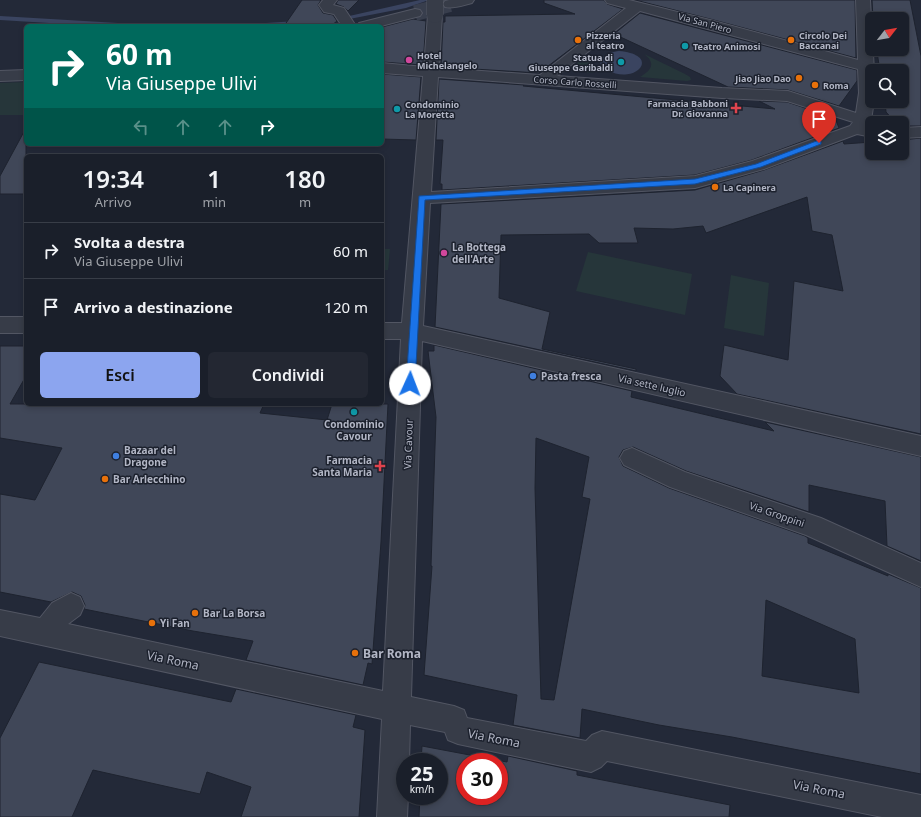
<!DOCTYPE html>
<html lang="it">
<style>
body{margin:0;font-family:"Noto Sans",sans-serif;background:#232732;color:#f1f3f6;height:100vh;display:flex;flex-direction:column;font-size:15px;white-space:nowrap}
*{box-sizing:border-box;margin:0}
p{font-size:13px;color:#9fa2a8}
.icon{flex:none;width:22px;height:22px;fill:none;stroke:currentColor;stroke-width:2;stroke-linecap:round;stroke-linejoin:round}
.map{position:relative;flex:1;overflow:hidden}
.details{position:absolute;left:24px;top:154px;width:360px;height:252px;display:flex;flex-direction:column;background:#1a1f2a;border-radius:6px;box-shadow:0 2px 6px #0003,0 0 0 1px #383d47}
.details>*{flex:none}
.guide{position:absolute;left:24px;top:24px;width:360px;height:122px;border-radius:6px;box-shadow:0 2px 6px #0003,0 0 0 1px #383d47;background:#00695c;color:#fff;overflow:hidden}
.needle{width:26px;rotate:59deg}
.tools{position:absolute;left:865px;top:12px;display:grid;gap:8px}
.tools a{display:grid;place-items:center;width:44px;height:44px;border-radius:6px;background:#1a1f2a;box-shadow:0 2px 6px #0003,0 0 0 1px #383d47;font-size:20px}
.speed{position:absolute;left:396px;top:753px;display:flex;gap:8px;font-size:20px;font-weight:700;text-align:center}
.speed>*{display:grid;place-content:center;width:52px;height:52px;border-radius:50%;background:#1a1f2a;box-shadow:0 2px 6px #0003,0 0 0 1px #383d47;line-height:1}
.speed small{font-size:10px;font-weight:400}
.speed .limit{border:6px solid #d22;background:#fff;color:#111}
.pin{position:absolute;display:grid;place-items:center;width:34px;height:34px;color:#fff;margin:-41px -17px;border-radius:50% 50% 50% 0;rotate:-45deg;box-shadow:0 0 4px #0007}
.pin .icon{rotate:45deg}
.me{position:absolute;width:44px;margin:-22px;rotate:2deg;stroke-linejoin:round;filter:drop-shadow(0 0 3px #0008)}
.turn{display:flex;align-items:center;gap:14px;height:84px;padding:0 16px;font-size:18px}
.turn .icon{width:52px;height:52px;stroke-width:2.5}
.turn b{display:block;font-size:28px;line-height:34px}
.lanes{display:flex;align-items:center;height:38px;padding:0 16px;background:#0003;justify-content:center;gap:20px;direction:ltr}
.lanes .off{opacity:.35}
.eta{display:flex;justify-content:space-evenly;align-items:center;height:68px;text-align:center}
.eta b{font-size:24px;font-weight:600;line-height:28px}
.button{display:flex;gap:8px;margin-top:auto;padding:8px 16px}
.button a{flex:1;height:46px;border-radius:6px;background:#8ca5ef;color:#111;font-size:16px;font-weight:600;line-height:46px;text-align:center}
.button a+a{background:#232732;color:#f1f3f6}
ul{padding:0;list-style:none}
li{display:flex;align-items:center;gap:12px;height:56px;padding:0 16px;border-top:1px solid #383d47}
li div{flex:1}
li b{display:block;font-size:15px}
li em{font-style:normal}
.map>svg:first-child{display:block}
.green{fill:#26363a}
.water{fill:#3a4460}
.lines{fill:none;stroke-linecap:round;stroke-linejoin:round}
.stream{fill:#3a4460;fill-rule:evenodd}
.building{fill:#404758;stroke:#1e232f;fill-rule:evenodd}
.minor-tunnel{stroke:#383e4d;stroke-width:16;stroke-dasharray:16 8;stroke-linecap:butt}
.minor-casing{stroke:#525663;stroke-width:2}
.minor{fill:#373c48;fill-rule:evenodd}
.minor-bridge-casing{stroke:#525663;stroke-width:17;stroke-linecap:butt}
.minor-bridge{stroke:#373c48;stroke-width:16}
.route{fill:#1a73e8;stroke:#114b97}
.food-dot{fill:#e8710a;stroke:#1c212d;stroke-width:1.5}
.culture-dot{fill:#0f9aa8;stroke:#1c212d;stroke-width:1.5}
.hotel-dot{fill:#d1479c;stroke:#1c212d;stroke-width:1.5}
.health-dot{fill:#e0444e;stroke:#1c212d;stroke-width:1.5}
.shop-dot{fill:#3f7fe0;stroke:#1c212d;stroke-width:1.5}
.labels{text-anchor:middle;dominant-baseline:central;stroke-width:3;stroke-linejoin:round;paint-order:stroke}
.far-street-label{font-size:9px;fill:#b2b6c5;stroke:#1c212d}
.far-poi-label{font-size:9px;font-weight:bold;fill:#b2b6c5;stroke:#1c212d;text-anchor:start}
.poi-label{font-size:10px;font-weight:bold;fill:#b2b6c5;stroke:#1c212d;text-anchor:start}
.street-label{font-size:10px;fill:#b2b6c5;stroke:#1c212d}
.near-poi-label{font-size:12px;font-weight:bold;fill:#b2b6c5;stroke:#1c212d;text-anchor:start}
.near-street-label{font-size:12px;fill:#b2b6c5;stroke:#1c212d}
</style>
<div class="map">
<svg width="921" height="817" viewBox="0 0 921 817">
<rect width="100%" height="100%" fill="#232938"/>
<!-- green -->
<g class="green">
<path d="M644 54 685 74 690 77 691 80 687 81 640 77C652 70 656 63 644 54Z"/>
<path d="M588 55 590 56 591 64 597 71C590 75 584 72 578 68L577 64 579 60Z"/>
<polygon points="26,82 26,115 0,115 0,83"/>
<polygon points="382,249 390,249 388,270 382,270"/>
<polygon points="588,252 692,274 685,315 576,291"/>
<polygon points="731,275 769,283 764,336 724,328"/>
</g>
<!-- water -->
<path class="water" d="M619 51C663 55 635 86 607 70 590 60 609 52 619 51Z"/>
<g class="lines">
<!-- stream -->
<g class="stream">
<polygon points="420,0 429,0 406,8 339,21 336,19"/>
<polygon points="0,16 135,24 138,26 98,26 0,20"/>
<polygon points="297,21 300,23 299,24 249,26 252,24"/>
</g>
</g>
<!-- building -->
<g class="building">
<polygon points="302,0 321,0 318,5 323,13 333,15 337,21 331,26 284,26"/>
<polygon points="338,0 359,0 348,11 344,7 336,4"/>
<polygon points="544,0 604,0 607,4 623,9 539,73 441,67 443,22 445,22 445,16 575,14 544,3"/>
<polygon points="635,0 855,0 856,58 710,19"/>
<polygon points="872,0 910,0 921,56 921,126 902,126 902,123 896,123 886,112 885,101 902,101 902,71 880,71 877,52 875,56 874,49 902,49 902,19 873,19"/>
<polygon points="640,13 857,70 857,81 839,106 788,90 728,87 614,34"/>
<polygon points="413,19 426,21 423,65 382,62 382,27"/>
<polygon points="382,74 421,77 416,140 382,139"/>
<polygon points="439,79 524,85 523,86 775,109 759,101 787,102 835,118 839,128 752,160 695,175 442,190 442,184 440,184 443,140 436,140"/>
<polygon points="26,128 26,194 0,194 0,176"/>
<polygon points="921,138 921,434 737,394 720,376 724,345 788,360 794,281 843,291 832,235 812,231 807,197 706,233 703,226 673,229 634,228 638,243 599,243 589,234 501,235 499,298 550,312 542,349 636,369 636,371 435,327 441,204 695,190 764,170 843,141 844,144 872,142 872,153 902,153 902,140"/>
<path d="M434 345 632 391 631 397 774 431 765 422 921 457V561L887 546 885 501 809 485V512L686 471 633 447 623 450 619 457 623 466 669 488 805 536 808 538V543L888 576V574L921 588V774L732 737 659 725 582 709 580 738 513 725 517 695 424 675 432 566H431L436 417 428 351H434ZM536 438 589 457 582 497 590 499 554 700 541 699 535 488ZM766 600 855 639 859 693 762 676Z"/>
<polygon points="0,346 26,346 26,376 10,404 264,404 260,413 327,420 332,404 388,404 381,542 372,664 368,663 363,685 246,660 253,641 193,631 84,609 85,605 81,596 72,592 51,602 0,592 0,494 35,500 62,448 0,438"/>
<polygon points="39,662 231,702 236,689 356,715 353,727 365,730 359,817 241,817 251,787 207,772 200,794 93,770 72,817 0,817 0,738"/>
<path d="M422 746 507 762 508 756 577 771V775L730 805 729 817H419L420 796H439V762H421ZM465 762H499V796H465Z"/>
</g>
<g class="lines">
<!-- minor-tunnel -->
<polyline class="minor-tunnel" points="415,13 450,4"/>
<defs>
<g id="minor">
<polygon points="323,0 337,0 333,5 344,8 356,26 342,26 334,14 324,12 319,5"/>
<path d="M449 0H474L472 3C463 5 454 9 445 7L443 4 445 1Z"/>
<path d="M605 0H629L710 20 858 60 856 0H870L874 71H872V101H874L871 120 867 126 872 127V137L857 134 764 169 695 188 430 203 423 326 921 436V456L422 341 411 697 454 706 464 710 467 718 586 741 592 735 602 731 921 795V817H882L607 761 601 767 591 772 458 744 448 740 445 732 410 725 409 762H405V796H408L407 817H377L382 719 0 636V610L40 618 52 603 71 593 80 597 84 606 80 615 68 624 383 691 401 339H382V323H402L423 76 382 73V63L424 67 428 15 430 12 435 11 440 12 442 15 439 68 540 75 626 8 607 3ZM640 11 858 69 859 93 856 113 788 91 722 88 557 76ZM438 77 722 98 787 101 853 122 850 126 752 161 695 176 431 192Z"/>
<polygon points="415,9 420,10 422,13 420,16 381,26 357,26 359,23"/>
<polygon points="26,70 26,80 0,81 0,71"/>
<polygon points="921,127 921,137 902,138 902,128"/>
<rect x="0" y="317" width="26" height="16"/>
<polygon points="632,448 685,472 821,518 921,563 921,587 806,535 670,487 624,465 620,458 624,451"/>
</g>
</defs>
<!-- minor casing -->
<use href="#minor" class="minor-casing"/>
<!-- minor -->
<use href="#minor" class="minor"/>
<defs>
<polyline id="minor-bridge" points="435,0 435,15"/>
</defs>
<!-- minor-bridge casing -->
<use href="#minor-bridge" class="minor-bridge-casing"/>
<!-- minor-bridge -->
<use href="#minor-bridge" class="minor-bridge"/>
</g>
<!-- route -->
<polygon class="route" points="819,140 821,141 821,144 761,167 695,184 425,200 415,384 413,387 407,387 406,384 419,196 695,179 756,164"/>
<!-- markers -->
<g class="food-dot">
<circle cx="578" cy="40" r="4"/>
<circle cx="791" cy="40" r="4"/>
<circle cx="799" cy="78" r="4"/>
<circle cx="815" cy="85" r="4"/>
<circle cx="715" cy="187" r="4"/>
<circle cx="105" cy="479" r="4"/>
<circle cx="195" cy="613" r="4"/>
<circle cx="152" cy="623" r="4"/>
<circle cx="355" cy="653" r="4"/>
</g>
<g class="culture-dot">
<circle cx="685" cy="46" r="4"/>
<circle cx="621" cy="62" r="4"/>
<circle cx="397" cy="109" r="4"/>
<circle cx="354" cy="412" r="4"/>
</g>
<g class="hotel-dot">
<circle cx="409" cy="60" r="4"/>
<circle cx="444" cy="253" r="4"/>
</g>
<g class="health-dot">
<path d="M734 102h4v4h4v4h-4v4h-4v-4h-4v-4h4z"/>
<path d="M378 460h4v4h4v4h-4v4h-4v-4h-4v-4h4z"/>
</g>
<g class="shop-dot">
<circle cx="533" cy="376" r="4"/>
<circle cx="116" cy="456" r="4"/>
</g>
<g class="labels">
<!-- far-street labels -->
<g class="far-street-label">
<text transform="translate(705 23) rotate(15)">Via San Piero</text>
<text transform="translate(575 82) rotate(4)">Corso Carlo Rosselli</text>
</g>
<!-- far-poi labels -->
<g class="far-poi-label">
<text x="586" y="35">Pizzeria<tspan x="586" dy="10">al teatro</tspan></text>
<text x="799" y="35">Circolo Dei<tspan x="799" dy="10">Baccanai</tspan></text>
<text x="693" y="46">Teatro Animosi</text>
<text x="417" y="55">Hotel<tspan x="417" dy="10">Michelangelo</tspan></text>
<text x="613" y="57" text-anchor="end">Statua di<tspan x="613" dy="10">Giuseppe Garibaldi</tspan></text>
<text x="791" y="78" text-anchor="end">Jiao Jiao Dao</text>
<text x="823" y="85">Roma</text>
<text x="728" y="103" text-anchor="end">Farmacia Babboni<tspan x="728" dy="10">Dr. Giovanna</tspan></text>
<text x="405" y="104">Condominio<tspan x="405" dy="10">La Moretta</tspan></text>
<text x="723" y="187">La Capinera</text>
</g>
<!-- poi labels -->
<g class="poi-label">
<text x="452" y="247">La Bottega<tspan x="452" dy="12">dell'Arte</tspan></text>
<text x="541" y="376">Pasta fresca</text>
<text x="354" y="424" text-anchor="middle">Condominio<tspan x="354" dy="12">Cavour</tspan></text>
<text x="124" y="450">Bazaar del<tspan x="124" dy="12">Dragone</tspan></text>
<text x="372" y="460" text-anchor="end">Farmacia<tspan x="372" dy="12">Santa Maria</tspan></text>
<text x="113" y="479">Bar Arlecchino</text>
<text x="203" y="613">Bar La Borsa</text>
<text x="160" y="623">Yi Fan</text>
</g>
<!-- street labels -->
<g class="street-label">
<text transform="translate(652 385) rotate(13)">Via sette luglio</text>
<text transform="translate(408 444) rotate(-88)">Via Cavour</text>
<text transform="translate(777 514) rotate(19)">Via Groppini</text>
</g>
<!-- near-poi labels -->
<g class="near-poi-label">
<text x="363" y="653">Bar Roma</text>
</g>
<!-- near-street labels -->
<g class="near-street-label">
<text transform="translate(173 660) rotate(12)">Via Roma</text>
<text transform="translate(494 738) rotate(11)">Via Roma</text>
<text transform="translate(819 789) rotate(11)">Via Roma</text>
</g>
</g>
</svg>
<div class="tools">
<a><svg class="needle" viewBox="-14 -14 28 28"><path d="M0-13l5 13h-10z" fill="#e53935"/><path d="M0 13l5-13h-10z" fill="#9fa2a8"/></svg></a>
<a><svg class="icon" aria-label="search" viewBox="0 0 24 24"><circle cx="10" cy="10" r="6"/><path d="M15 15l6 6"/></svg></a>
<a><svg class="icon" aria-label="layers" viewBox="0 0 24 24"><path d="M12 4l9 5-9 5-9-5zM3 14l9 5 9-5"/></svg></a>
</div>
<div class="speed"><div>25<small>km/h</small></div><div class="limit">30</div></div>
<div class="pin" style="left:819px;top:143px;background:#d93025"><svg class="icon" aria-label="arrive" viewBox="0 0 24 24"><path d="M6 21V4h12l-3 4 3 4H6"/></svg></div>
<svg class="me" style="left:410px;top:384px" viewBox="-20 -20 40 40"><circle r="19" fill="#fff"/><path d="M0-13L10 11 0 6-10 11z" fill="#1a73e8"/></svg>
<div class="guide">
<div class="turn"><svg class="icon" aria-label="right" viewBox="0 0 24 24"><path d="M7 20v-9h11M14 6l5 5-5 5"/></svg><div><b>60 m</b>Via Giuseppe Ulivi</div></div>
<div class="lanes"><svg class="icon off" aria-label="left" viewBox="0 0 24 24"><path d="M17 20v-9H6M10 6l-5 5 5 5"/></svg><svg class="icon off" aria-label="ahead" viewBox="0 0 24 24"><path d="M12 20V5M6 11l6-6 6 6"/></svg><svg class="icon off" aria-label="ahead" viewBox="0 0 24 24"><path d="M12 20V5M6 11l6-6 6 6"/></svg><svg class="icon" aria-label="right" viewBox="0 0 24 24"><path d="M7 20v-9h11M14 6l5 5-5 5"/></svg></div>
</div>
<section class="details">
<div class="eta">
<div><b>19:34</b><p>Arrivo</p></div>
<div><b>1</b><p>min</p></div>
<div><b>180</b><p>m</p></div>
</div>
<ul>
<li><svg class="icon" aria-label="right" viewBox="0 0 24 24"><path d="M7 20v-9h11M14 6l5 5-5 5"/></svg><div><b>Svolta a destra</b><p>Via Giuseppe Ulivi</p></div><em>60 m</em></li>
<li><svg class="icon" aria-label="arrive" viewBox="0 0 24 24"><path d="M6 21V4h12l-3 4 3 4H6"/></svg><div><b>Arrivo a destinazione</b></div><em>120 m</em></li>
</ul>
<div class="button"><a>Esci</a><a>Condividi</a></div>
</section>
</div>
